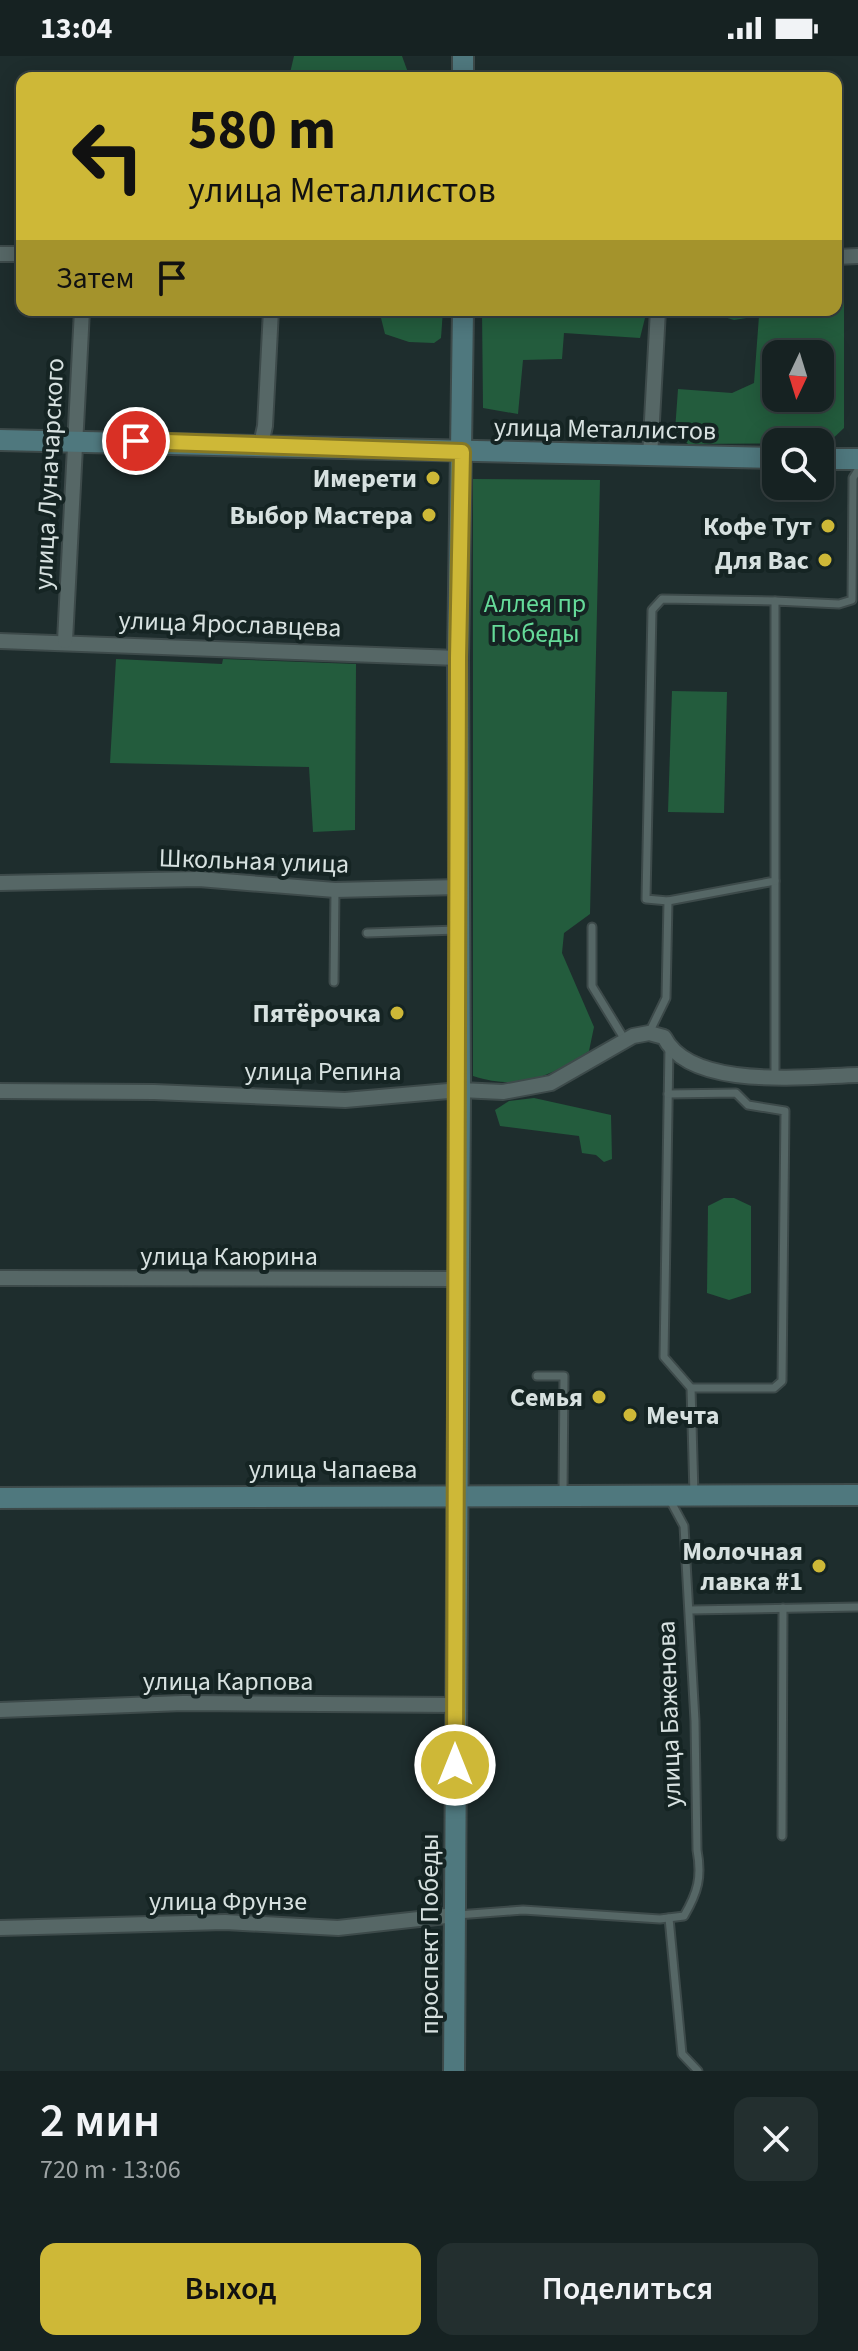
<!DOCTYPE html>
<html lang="ru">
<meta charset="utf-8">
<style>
body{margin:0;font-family:"Source Sans 3",sans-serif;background:#232f2f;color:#f1f3f6;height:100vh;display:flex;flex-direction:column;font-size:30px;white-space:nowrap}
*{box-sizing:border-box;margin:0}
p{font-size:26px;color:#9ea4a5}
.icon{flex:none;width:44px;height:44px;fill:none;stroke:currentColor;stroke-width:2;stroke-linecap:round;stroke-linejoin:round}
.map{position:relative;height:2015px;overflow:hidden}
.drawer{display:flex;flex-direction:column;background:#162222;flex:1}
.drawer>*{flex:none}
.top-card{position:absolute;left:16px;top:16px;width:826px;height:244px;border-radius:16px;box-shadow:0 4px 20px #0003,0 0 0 2px #353f40;background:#ceb837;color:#111;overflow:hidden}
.needle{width:52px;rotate:184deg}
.tools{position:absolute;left:762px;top:284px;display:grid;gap:16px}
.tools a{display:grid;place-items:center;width:72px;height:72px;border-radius:16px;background:#162222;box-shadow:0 4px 20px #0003,0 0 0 2px #353f40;font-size:40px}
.pin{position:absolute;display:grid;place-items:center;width:68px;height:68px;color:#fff;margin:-34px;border:4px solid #fff;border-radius:50%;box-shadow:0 2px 8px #0007}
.me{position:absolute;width:88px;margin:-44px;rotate:0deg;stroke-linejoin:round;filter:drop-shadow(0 0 6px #0008)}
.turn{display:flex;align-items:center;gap:28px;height:168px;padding:0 40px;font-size:36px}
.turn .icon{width:104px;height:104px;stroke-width:2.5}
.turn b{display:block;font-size:56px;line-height:68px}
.then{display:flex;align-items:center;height:76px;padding:0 40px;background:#0003;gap:16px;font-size:30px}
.round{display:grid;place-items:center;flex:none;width:84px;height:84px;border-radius:16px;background:#232f2f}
.head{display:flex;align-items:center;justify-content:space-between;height:136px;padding:0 40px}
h1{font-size:48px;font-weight:600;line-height:60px}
.cta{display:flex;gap:16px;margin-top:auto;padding:16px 40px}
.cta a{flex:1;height:92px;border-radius:16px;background:#ceb837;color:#111;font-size:32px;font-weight:600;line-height:92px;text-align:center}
.cta a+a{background:#232f2f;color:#f1f3f6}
.status{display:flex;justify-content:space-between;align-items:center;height:56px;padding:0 40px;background:#162222;direction:ltr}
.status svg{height:22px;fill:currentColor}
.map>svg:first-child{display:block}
.green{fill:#235c3d;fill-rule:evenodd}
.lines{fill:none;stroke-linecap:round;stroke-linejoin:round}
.lane-casing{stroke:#3d4a4a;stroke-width:11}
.street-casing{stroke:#3d4a4a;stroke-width:18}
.secondary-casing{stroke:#3d4a4a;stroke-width:24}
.lane{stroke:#566766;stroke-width:7}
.street{stroke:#566766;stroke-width:14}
.secondary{stroke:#4f787e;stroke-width:20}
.route-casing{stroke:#867824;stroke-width:20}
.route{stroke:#ceb837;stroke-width:14}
.poi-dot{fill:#ceb837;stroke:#152423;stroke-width:3}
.labels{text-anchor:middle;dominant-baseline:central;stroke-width:8;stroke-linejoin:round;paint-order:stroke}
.street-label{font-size:26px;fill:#d7e1e0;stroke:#152423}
.poi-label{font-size:26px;font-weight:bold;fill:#d7e1e0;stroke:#152423;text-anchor:end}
.park-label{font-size:26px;fill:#65da99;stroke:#152423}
</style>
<div class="status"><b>13:04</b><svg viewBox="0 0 49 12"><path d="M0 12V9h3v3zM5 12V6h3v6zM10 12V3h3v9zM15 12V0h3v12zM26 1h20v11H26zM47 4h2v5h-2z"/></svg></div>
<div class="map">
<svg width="858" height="2015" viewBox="0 0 858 2015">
<rect width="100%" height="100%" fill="#1e2d2d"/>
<!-- green -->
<g class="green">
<polygon points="294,0 402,0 410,22 295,22 290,17"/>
<path d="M837 217 844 232V372L828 387 688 388 675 375 678 333 732 337 754 327 759 260 734 264 701 254H836ZM776 298H820V342H776Z"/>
<polygon points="379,254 443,254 441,282 434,287 409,286 385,278"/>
<polygon points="482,254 647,254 640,282 564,277 562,303 523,304 518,358 483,352"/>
<path d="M473 423 600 424 590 858 564 877 562 897 594 971 589 995C549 1021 520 1035 473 1020Z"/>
<polygon points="116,603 222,608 223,603 356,608 355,774 313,776 309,711 110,707"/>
<polygon points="672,635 727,636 724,757 668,756"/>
<polygon points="534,1042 611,1059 612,1103 604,1106 596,1099 582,1097 579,1080 500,1070 495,1054 509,1045"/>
<polygon points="724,1142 734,1142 751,1150 751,1237 729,1244 707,1237 708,1150"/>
</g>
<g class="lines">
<defs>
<g id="lane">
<polyline points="775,825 775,1022"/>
<polyline points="668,845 646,843 652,554 662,543 775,545"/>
<polyline points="592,871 592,930 625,984"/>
<polyline points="367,877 457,874"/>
<polyline points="334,926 335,834"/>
<polyline points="649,977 666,942 668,845 775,825 775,545 839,548 852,544 853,422 858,414"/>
<polyline points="669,991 664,1301 691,1332 694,1439"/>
<polyline points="668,1038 736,1037 748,1049 785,1055 782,1325 774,1332 691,1332"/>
<polyline points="537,1320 564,1320 563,1436"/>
<polyline points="690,1554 858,1551"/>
<polyline points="782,1780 783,1552"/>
<path d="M457 1859 523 1854 660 1863 684 1860C698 1836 702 1821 697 1794L695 1665 684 1470 670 1444"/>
<polyline points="669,1862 682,1998 698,2015"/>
</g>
<g id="street">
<polyline points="0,198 22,198"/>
<polyline points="836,201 858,200"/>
<polyline points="261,388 265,370 271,254"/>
<polyline points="650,401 658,254"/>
<polyline points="0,585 458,602"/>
<polyline points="65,585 82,254"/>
<polyline points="0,827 199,823 335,834 459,831"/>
<path d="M0 1035 154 1036 345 1044 460 1034 503 1036 551 1027 633 980 649 977 664 981C691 1035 808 1020 858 1019"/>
<polyline points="0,1222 458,1223"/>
<polyline points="0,1654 183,1647 456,1649"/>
<polyline points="0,1872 225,1866 338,1872 455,1859"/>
</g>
<g id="secondary">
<polyline points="463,0 463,22"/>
<polyline points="0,384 776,402"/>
<polyline points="820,403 858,403"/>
<polyline points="0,1442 858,1439"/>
<polyline points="454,2015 460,1034 458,602 463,254"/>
</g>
</defs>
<!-- lane casing -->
<use href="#lane" class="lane-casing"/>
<!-- street casing -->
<use href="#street" class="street-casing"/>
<!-- secondary casing -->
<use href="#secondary" class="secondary-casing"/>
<!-- lane -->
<use href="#lane" class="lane"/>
<!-- street -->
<use href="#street" class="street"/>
<!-- secondary -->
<use href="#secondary" class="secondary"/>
</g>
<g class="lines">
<defs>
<polyline id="route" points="136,385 462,396 458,602 455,1709"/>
</defs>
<!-- route casing -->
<use href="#route" class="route-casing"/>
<!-- route -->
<use href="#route" class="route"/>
</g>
<!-- markers -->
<g class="poi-dot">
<circle cx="433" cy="422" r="8"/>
<circle cx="429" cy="459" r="8"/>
<circle cx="828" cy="470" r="8"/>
<circle cx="825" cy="504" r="8"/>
<circle cx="397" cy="957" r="8"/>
<circle cx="599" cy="1341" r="8"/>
<circle cx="630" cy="1359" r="8"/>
<circle cx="819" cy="1510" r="8"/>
</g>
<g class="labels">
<!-- street labels -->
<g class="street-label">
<text transform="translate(605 373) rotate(1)">улица Металлистов</text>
<text transform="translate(49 418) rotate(-87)">улица Луначарского</text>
<text transform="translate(230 568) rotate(2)">улица Ярославцева</text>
<text transform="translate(254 805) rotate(2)">Школьная улица</text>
<text x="323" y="1015">улица Репина</text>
<text x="229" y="1200">улица Каюрина</text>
<text x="333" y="1413">улица Чапаева</text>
<text x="228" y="1625">улица Карпова</text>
<text transform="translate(669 1658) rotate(-92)">улица Баженова</text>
<text x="228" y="1845">улица Фрунзе</text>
<text transform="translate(429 1878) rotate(-90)">проспект Победы</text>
</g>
<!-- poi labels -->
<g class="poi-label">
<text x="417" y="422">Имерети</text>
<text x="413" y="459">Выбор Мастера</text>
<text x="812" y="470">Кофе Тут</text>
<text x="809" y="504">Для Вас</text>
<text x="381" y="957">Пятёрочка</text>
<text x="583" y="1341">Семья</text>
<text x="646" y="1359" text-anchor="start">Мечта</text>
<text x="803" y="1495">Молочная<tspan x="803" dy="30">лавка #1</tspan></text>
</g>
<!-- park labels -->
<g class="park-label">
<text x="535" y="547">Аллея пр<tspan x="535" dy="30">Победы</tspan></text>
</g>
</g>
</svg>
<div class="tools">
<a><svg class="needle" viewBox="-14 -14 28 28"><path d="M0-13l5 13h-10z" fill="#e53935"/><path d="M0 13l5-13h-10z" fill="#9ea4a5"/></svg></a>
<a><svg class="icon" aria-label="search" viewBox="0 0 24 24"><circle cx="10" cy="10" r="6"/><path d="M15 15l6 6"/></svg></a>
</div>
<div class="pin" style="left:136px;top:385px;background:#d93025"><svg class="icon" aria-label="arrive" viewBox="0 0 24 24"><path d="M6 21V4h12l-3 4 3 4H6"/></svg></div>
<svg class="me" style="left:455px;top:1709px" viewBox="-20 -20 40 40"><circle r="17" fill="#ceb837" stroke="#fff" stroke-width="3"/><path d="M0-11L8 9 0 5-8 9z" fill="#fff"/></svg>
<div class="top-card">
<div class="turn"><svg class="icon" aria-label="left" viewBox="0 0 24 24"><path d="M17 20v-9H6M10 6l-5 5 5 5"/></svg><div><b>580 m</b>улица Металлистов</div></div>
<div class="then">Затем<svg class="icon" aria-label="arrive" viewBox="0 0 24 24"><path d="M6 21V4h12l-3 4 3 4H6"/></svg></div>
</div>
</div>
<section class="drawer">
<div class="head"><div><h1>2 мин</h1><p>720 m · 13:06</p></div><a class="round"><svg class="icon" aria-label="close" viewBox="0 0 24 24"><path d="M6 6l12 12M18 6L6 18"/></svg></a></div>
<div class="cta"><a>Выход</a><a>Поделиться</a></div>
</section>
